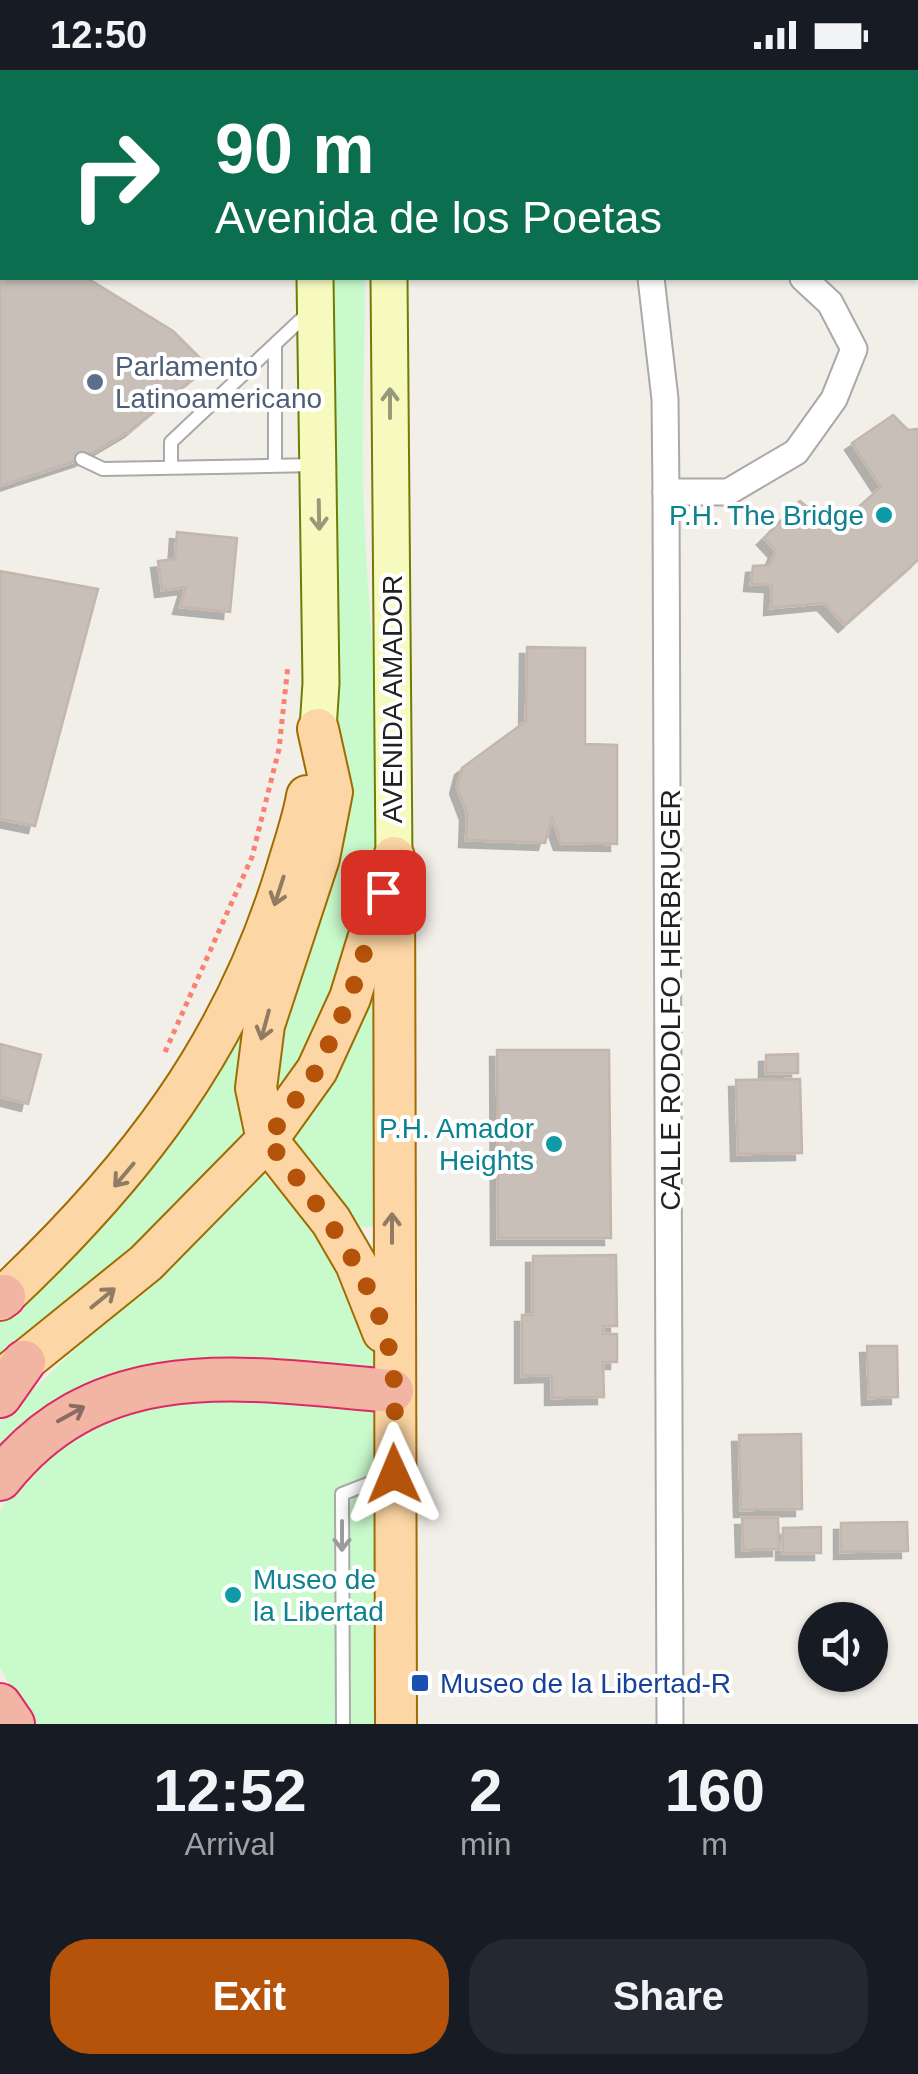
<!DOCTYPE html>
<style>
body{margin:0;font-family:Helvetica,sans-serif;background:#242831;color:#f1f3f6;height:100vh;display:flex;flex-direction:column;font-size:38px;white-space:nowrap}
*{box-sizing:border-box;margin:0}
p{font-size:32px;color:#9ea1a6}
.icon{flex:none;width:55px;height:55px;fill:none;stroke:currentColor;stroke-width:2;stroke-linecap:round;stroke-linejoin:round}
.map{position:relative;height:1654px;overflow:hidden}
.side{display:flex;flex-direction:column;background:#171b24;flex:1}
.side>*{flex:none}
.hud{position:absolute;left:0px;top:0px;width:920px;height:210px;box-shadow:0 2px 8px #0004;background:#0b6e4f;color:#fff;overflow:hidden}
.buttons{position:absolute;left:798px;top:1532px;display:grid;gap:20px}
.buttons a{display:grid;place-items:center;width:90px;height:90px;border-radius:50%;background:#171b24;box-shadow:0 2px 8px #0004;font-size:50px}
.pin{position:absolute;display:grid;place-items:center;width:85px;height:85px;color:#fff;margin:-42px;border-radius:20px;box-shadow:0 5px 15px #0006}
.me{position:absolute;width:110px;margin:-55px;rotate:359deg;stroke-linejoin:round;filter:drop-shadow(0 0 8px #0008)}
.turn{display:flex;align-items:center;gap:35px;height:210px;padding:0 50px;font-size:45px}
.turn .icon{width:130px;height:130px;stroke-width:2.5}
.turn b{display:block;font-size:70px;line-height:85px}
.eta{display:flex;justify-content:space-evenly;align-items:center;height:170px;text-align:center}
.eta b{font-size:60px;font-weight:600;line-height:70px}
.action{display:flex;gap:20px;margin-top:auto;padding:20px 50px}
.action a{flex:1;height:115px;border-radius:40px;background:#b45309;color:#fff;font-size:40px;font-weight:600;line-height:115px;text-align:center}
.action a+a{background:#242831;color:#f1f3f6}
.status{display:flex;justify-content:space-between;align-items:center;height:70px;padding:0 50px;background:#171b24;direction:ltr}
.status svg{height:28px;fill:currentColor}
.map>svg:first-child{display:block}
.park{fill:#c8facc}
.building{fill:#c7bfb8;stroke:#c4b6ab;stroke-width:2.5;filter:url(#shadow)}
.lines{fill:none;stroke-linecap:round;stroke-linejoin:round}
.service-casing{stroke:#a9a9a9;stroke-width:16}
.minor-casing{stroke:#a9a9a9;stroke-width:29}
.secondary-casing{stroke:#707d05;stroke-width:39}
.primary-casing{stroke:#a06b00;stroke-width:44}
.trunk-casing{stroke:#dc2a67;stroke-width:46}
.path{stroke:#fa8072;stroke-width:5;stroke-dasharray:5 5;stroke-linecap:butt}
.service{stroke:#fff;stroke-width:12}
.minor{stroke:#fff;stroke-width:25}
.secondary{stroke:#f7fabf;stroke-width:35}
.primary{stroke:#fcd6a4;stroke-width:40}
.trunk{stroke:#f2b4a3;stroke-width:42}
.oneway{stroke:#979978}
.oneway2{stroke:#8f7c63}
.oneway3{stroke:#8a6b62}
.oneway4{stroke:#9c9c9c}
.route{stroke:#b45309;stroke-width:18;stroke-dasharray:0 32.4}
.service-dot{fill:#5c6f8a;stroke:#fff;stroke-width:4}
.culture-dot{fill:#0f9aa8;stroke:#fff;stroke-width:4}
.transit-dot{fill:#1a4fb4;stroke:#fff;stroke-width:4}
.labels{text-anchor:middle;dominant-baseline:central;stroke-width:8;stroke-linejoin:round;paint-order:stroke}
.service-label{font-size:28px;fill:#4e5e75;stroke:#fff;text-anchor:start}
.culture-label{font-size:28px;fill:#0d838f;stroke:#fff;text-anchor:end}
.street-label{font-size:28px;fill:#222;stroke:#fff}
.transit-label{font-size:28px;fill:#164399;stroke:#fff;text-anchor:start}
</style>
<div class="status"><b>12:50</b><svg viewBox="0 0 49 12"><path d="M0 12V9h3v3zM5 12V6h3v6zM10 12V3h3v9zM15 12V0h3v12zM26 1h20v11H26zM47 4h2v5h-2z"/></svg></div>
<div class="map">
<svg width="918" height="1654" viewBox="0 0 918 1654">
<defs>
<filter id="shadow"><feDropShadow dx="-7" dy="7" stdDeviation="0" flood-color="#0004"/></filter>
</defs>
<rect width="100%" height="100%" fill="#f2efe9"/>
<!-- park -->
<g class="park">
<path d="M328 208H365C365 286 361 364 364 442 368 560 387 681 372 798 361 882 321 964 277 1036L267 978 312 828Z"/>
<polygon points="377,891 383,1139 373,1157 345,1156 282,1068"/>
<polygon points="245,939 248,1065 131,1182 0,1296 0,1249"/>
<path d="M259 1100 318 1158 379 1277 378 1307C315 1305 146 1287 94 1311 54 1330 27 1355 0 1388V1352Z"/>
<polygon points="178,1323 373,1331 378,1654 38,1654 22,1640 0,1597 0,1441 13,1418 102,1343"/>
</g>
<!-- building -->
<g class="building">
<rect x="217" y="0" width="63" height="2"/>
<polygon points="0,180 2,208 87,208 173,261 208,296 131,360 82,389 0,416"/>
<polygon points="893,345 908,360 918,359 918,490 845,555 824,533 771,538 772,515 751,514 753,496 770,495 776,481 764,468 800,431 834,459 881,417 852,373"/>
<polygon points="177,462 237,468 230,542 180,537 186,517 162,520 158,491 175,489"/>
<polygon points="0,501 98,519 35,756 0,749"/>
<polygon points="527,577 585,578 585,674 617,675 617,774 561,773 552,748 545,773 466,770 467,743 457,717 462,698 526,651"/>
<polygon points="0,974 41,985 28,1034 0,1027"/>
<polygon points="497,980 609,980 611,1168 498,1168"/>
<polygon points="798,984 798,1003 766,1003 766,985"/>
<polygon points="800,1009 802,1083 738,1084 736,1010"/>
<polygon points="616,1185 617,1256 603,1256 603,1264 617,1264 617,1292 603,1292 604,1327 552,1328 552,1305 522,1306 522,1245 533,1245 533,1186"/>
<polygon points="867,1276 897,1276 898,1327 869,1328"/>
<polygon points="801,1364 802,1439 741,1440 739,1365"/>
<polygon points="742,1448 778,1448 779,1479 743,1480"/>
<polygon points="907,1452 908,1481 841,1482 841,1453"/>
<polygon points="821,1457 821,1483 783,1483 783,1458"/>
</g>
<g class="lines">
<defs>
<g id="service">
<polyline points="275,276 275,395"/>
<polyline points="82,389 103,399 316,395"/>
<polyline points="171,396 171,372 308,243"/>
<polyline points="343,1654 342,1424 391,1405"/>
</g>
<g id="minor">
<polyline points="627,2 627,0"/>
<polyline points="651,208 665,329 666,422 670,1654"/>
<polyline points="666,422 728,422 796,382 834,329 854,279 830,233 803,208"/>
</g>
<g id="secondary">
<polyline points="387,0 387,2"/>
<polyline points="318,2 318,0"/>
<polyline points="315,208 321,613 318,659"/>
<polyline points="389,208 394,787"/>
</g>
<g id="primary">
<polyline points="318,659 332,722 319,788 264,955 256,1018 267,1070 331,1151 356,1194 383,1262"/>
<polyline points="394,787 396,1654"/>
<path d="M0 1230C134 1104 233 978 287 799 294 775 303 750 307 726"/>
<polyline points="0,1311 146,1193 267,1070 317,1000 350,928 381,827"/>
</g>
<g id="trunk">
<polyline points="0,1228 4,1226"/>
<polyline points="0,1326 24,1292"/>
<path d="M0 1409C102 1280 247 1309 392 1321"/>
<polyline points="0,1635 13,1654"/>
</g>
</defs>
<!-- service casing -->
<use href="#service" class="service-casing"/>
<!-- minor casing -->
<use href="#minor" class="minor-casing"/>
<!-- secondary casing -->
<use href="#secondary" class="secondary-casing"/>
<!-- primary casing -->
<use href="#primary" class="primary-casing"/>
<!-- trunk casing -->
<use href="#trunk" class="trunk-casing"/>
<!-- path -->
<polyline class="path" points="165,982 252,787 279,679 288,595"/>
<!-- service -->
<use href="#service" class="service"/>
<!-- minor -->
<use href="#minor" class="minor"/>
<!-- secondary -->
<use href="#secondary" class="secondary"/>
<!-- primary -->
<use href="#primary" class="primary"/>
<!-- trunk -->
<use href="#trunk" class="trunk"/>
</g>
<!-- one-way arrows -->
<defs><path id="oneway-shaft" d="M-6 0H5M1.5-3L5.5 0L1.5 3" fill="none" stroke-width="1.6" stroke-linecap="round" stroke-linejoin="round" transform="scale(2.5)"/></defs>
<g class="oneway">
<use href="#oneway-shaft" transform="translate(390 333) rotate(-90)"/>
<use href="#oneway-shaft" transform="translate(319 445) rotate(89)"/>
</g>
<g class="oneway2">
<use href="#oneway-shaft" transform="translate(279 821) rotate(108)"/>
<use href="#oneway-shaft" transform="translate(265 955) rotate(105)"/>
<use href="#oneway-shaft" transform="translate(124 1105) rotate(130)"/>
<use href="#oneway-shaft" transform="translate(392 1158) rotate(-90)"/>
<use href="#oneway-shaft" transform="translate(103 1228) rotate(-39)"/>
</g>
<use class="oneway3" href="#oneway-shaft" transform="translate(71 1344) rotate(-29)"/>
<use class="oneway4" href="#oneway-shaft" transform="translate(342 1466) rotate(90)"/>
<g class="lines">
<!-- route -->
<path class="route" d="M383 822 350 928 317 1000 267 1070C319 1136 374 1203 391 1288 398 1325 393 1367 394 1404"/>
</g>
<!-- markers -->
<circle class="service-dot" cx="95" cy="312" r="10"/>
<g class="culture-dot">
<circle cx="884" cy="445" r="10"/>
<circle cx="554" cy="1074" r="10"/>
<circle cx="233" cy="1525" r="10"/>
</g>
<rect class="transit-dot" x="410" y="1603" width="20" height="20" rx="5"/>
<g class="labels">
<!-- service labels -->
<g class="service-label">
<text x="115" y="296">Parlamento<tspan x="115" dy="32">Latinoamericano</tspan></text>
</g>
<!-- culture labels -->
<g class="culture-label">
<text x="864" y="445">P.H. The Bridge</text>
<text x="534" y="1058">P.H. Amador<tspan x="534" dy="32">Heights</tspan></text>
<text x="253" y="1509" text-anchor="start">Museo de<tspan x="253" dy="32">la Libertad</tspan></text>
</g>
<!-- street labels -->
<g class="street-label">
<text transform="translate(392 629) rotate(-90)">AVENIDA AMADOR</text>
<text transform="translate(670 930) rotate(-90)">CALLE RODOLFO HERBRUGER</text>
</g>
<!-- transit labels -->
<g class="transit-label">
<text x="440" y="1613">Museo de la Libertad-R</text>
</g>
</g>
</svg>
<div class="buttons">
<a><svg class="icon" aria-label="sound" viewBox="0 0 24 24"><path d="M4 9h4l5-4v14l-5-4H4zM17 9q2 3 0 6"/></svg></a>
</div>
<div class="pin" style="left:383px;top:822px;background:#d93025"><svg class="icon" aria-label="arrive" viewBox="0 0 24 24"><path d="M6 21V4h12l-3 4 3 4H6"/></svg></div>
<svg class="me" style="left:394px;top:1404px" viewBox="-20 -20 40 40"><path d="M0-17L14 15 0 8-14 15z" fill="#b45309" stroke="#fff" stroke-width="4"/></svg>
<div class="hud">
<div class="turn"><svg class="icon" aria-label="right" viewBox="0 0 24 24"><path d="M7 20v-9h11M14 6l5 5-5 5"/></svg><div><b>90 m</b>Avenida de los Poetas</div></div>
</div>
</div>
<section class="side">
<div class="eta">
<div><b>12:52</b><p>Arrival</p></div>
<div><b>2</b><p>min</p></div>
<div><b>160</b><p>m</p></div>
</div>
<div class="action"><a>Exit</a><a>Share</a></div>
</section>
